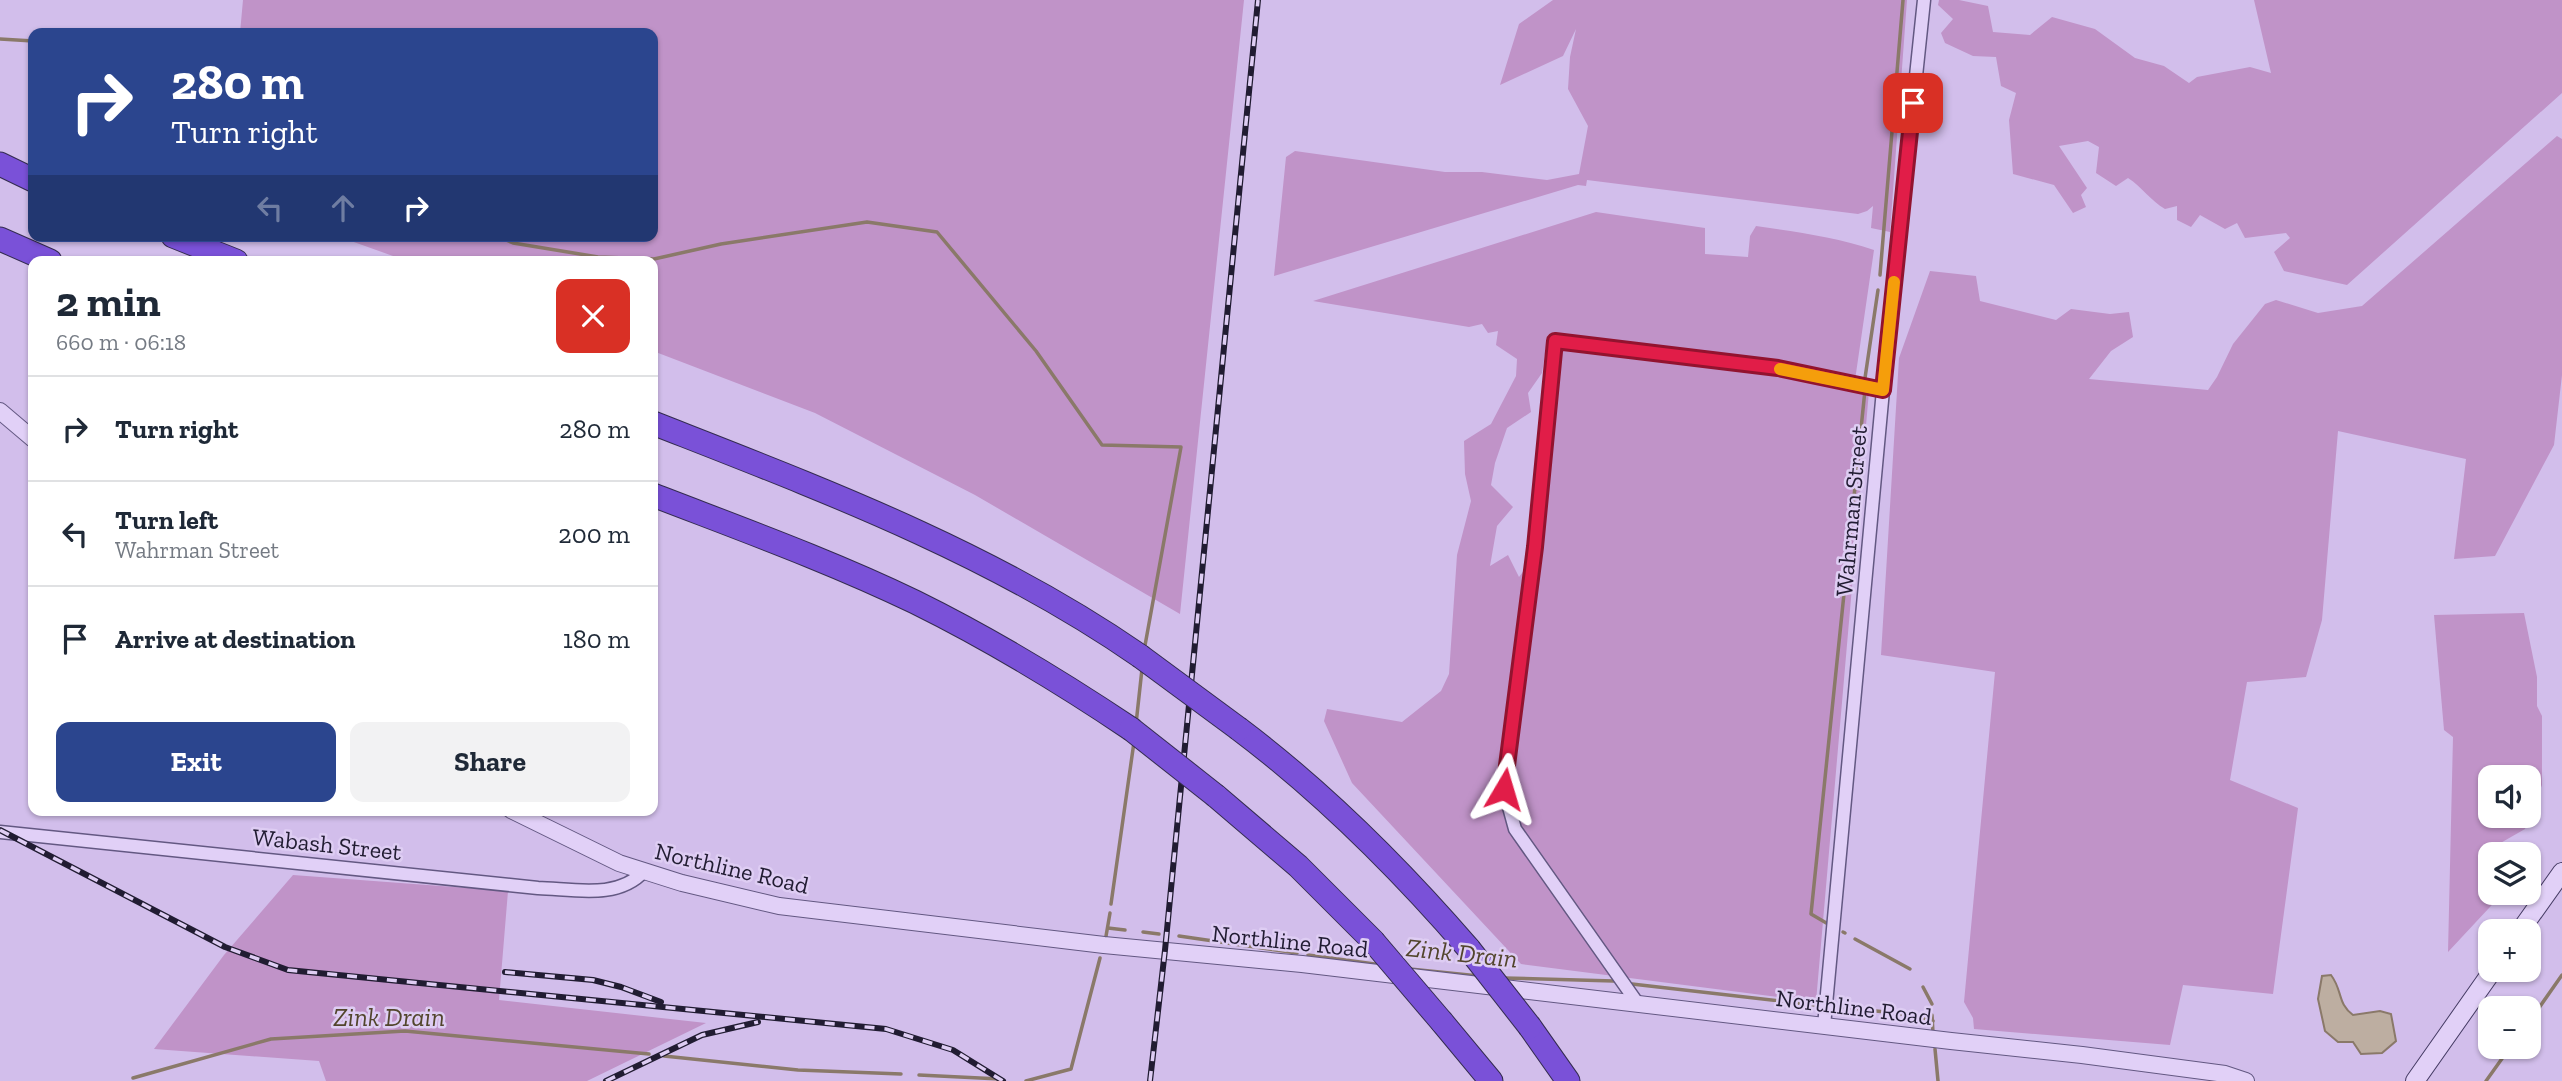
<!DOCTYPE html>
<meta charset="utf-8">
<style>
body{margin:0;font-family:"Zilla Slab",serif;background:#f2f2f3;color:#1f2937;height:100vh;display:flex;flex-direction:column;font-size:26px;white-space:nowrap}
*{box-sizing:border-box;margin:0}
p{font-size:23px;color:#747a83}
.icon{flex:none;width:38px;height:38px;fill:none;stroke:currentColor;stroke-width:2;stroke-linecap:round;stroke-linejoin:round}
.map{position:relative;flex:1;overflow:hidden}
.drawer{position:absolute;left:28px;top:256px;width:630px;height:560px;display:flex;flex-direction:column;background:#fff;border-radius:14px;box-shadow:0 2px 5px #0004}
.drawer>*{flex:none}
.top-card{position:absolute;left:28px;top:28px;width:630px;height:214px;border-radius:14px;box-shadow:0 2px 5px #0004;background:#2b458e;color:#fff;overflow:hidden}
.tools{position:absolute;left:2478px;top:765px;display:grid;gap:14px}
.tools a{display:grid;place-items:center;width:63px;height:63px;border-radius:14px;background:#fff;box-shadow:0 2px 5px #0004;font-size:35px}
.pin{position:absolute;display:grid;place-items:center;width:60px;height:60px;color:#fff;margin:-30px;border-radius:14px;box-shadow:0 4px 10px #0006}
.me{position:absolute;width:77px;margin:-38px;rotate:7deg;stroke-linejoin:round;filter:drop-shadow(0 0 5px #0008)}
.turn{display:flex;align-items:center;gap:24px;height:147px;padding:0 28px;font-size:32px}
.turn .icon{width:91px;height:91px;stroke-width:2.5}
.turn b{display:block;font-size:49px;line-height:60px}
.lanes{display:flex;align-items:center;height:66px;padding:0 28px;background:#0003;justify-content:center;gap:35px;direction:ltr}
.lanes .off{opacity:.35}
.round{display:grid;place-items:center;flex:none;width:74px;height:74px;border-radius:14px;background:#f2f2f3}
.summary{display:flex;align-items:center;justify-content:space-between;height:119px;padding:0 28px}
h1{font-size:42px;font-weight:700;line-height:52px}
.button{display:flex;gap:14px;margin-top:auto;padding:14px 28px}
.button a{flex:1;height:80px;border-radius:14px;background:#2b458e;color:#fff;font-size:28px;font-weight:700;line-height:80px;text-align:center}
.button a+a{background:#f2f2f3;color:#1f2937}
ul{padding:0;list-style:none}
li{display:flex;align-items:center;gap:21px;height:105px;padding:0 28px;border-top:2px solid #e0e1e3}
li div{flex:1}
li b{display:block;font-size:26px}
li em{font-style:normal}
.map>svg:first-child{display:block}
.green{fill:#c093c8;fill-rule:evenodd}
.water{fill:#bdaea1;stroke:#8a7969;stroke-width:2}
.lines{fill:none;stroke-linecap:round;stroke-linejoin:round}
.stream{stroke:#8a7969;stroke-width:3.5}
.minor-casing{stroke:#635882;stroke-width:15}
.tertiary-casing{stroke:#635882;stroke-width:18}
.secondary-casing{stroke:#453b64;stroke-width:20}
.motorway-casing{stroke:#342c50;stroke-width:25}
.minor{stroke:#e1d0f7;stroke-width:12}
.tertiary{stroke:#e1d0f7;stroke-width:16}
.secondary{stroke:#e1d0f7;stroke-width:18}
.motorway{stroke:#7a51d8;stroke-width:23}
.rail-casing{stroke:#211c32;stroke-width:6}
.rail{stroke:#decdf3;stroke-width:3.5;stroke-dasharray:10;stroke-linecap:butt}
.motorway-bridge-casing{stroke:#342c50;stroke-width:25;stroke-linecap:butt}
.motorway-bridge{stroke:#7a51d8;stroke-width:23}
.route-casing{stroke:#92132f;stroke-width:18}
.route{stroke:#e11d48;stroke-width:12}
.slow{stroke:#f59e0b;stroke-width:12}
.labels{text-anchor:middle;dominant-baseline:central;stroke-width:5;stroke-linejoin:round;paint-order:stroke}
.street-label{font-size:24px;fill:#211c32;stroke:#decdf3}
.water-label{font-size:26px;font-style:italic;fill:#52452c;stroke:#decdf3}
</style>
<div class="map">
<svg width="2562" height="1081" viewBox="0 0 2562 1081">
<rect width="100%" height="100%" fill="#d2beeb"/>
<!-- green -->
<g class="green">
<polygon points="243,0 1244,0 1180,614 975,495 815,413 653,351 653,261 407,261 337,236 653,236 653,33 240,33"/>
<polygon points="1553,0 1907,0 1890,232 1871,228 1873,206 1867,211 1858,214 1587,180 1586,186 1578,185 1274,276 1286,157 1295,151 1445,172 1482,172 1547,180 1579,174 1588,126 1568,89 1570,57 1576,29 1563,56 1500,85 1519,24"/>
<path d="M1939 0H1959L1988 6 1993 32 2030 35 2052 17 2095 29 2135 58 2164 66 2189 83 2197 77 2250 67 2271 73 2254 0H2562V93L2347 285 2284 271 2274 252 2290 238 2286 233 2245 238 2237 223 2225 229 2200 215 2191 227 2177 220V206L2165 209C2151 201 2142 187 2128 178L2116 186 2096 173 2099 147 2088 141 2059 146 2087 188 2081 195 2086 207 2073 213 2054 185 2013 174 2009 120 2016 93 2001 86 1996 57 1973 56 1945 43 1941 33 1953 19 1938 5Z"/>
<polygon points="2557,136 2562,139 2562,375 2554,445 2495,556 2454,559 2466,459 2338,431 2322,620 2306,677 2247,682 2230,780 2298,808 2273,994 2183,985 2170,1045 1974,1029 1973,1018 1964,1002 1995,672 1881,655 1899,358 1930,271 1976,276 1980,301 2056,320 2071,309 2110,314 2129,312 2133,337 2111,351 2089,379 2208,390 2217,377 2233,344 2265,304 2276,300 2318,313 2362,306"/>
<path d="M1596 212 1705 228V254L1748 257 1750 236 1756 226C1797 232 1836 237 1874 250L1854 387 1869 391 1816 1002 1521 964 1352 783 1324 721 1327 709 1402 722 1441 691 1449 674 1457 555 1471 501 1465 474 1464 441 1491 424 1516 376 1517 359 1496 345 1498 331 1488 333 1482 324 1469 327 1313 301ZM1547 341 1560 351 1535 556 1519 577 1508 555 1490 566 1497 526 1513 507 1491 485 1495 463 1507 428 1531 412 1528 393 1542 373Z"/>
<path d="M2524 613 2537 677V706L2542 716V785L2525 829 2497 845 2499 854H2490V892L2503 893 2448 952 2453 737 2444 730 2434 615ZM2529 777V816H2490V777Z"/>
<polygon points="293,875 508,891 499,1000 706,1023 587,1081 326,1081 319,1061 154,1049 224,955"/>
</g>
<!-- water -->
<path class="water" d="M2331 975C2343 991 2337 1003 2353 1015L2380 1011 2391 1014 2396 1041 2382 1053 2361 1054 2353 1042H2338L2325 1031 2318 999 2322 976Z"/>
<g class="lines">
<!-- stream -->
<g class="stream">
<polyline points="271,33 284,31 287,33"/>
<polyline points="0,39 33,41"/>
<polyline points="497,236 513,243 598,257 654,259 721,244 867,222 937,232 1036,351 1102,445 1181,447 1144,651"/>
<polyline points="1880,275 1903,0"/>
<polyline points="1865,378 1878,290"/>
<polyline points="1136,724 1142,669"/>
<polyline points="1111,904 1134,742"/>
<polyline points="1828,924 1811,914 1865,390"/>
<polyline points="1108,928 1125,930"/>
<polyline points="1143,932 1159,934"/>
<polyline points="1843,932 1845,933"/>
<polyline points="1179,936 1297,953"/>
<polyline points="1855,939 1910,969"/>
<polyline points="1105,942 1110,913"/>
<polyline points="1308,955 1382,965"/>
<polyline points="1410,969 1479,976"/>
<polyline points="1504,978 1614,981"/>
<polyline points="1632,984 1815,1005"/>
<polyline points="1923,987 1932,1004"/>
<polyline points="1840,1007 1912,1015 1933,1021"/>
<polyline points="1932,1015 1933,1033"/>
<polyline points="2529,1022 2562,975"/>
<polyline points="1935,1049 1938,1081"/>
<polyline points="664,1056 798,1070 901,1074"/>
<polyline points="919,1075 1000,1079"/>
<polyline points="133,1078 271,1039 405,1031 649,1054"/>
<polyline points="1026,1081 1071,1069 1100,958"/>
<polyline points="2486,1081 2511,1046"/>
</g>
<defs>
<g id="minor">
<path d="M0 832 538 888C573 889 618 900 644 871"/>
<polyline points="1638,1004 1515,829 1504,789 1535,547 1555,341 1778,368 1883,390"/>
<polyline points="1824,1026 1883,390 1924,0"/>
</g>
<g id="tertiary">
<polyline points="0,411 33,439"/>
<polyline points="511,810 619,863 682,883 779,906 1104,945 1302,964 1951,1041 2082,1055 2225,1074 2246,1081"/>
</g>
<g id="secondary">
<polyline points="2520,931 2562,872"/>
<polyline points="2415,1081 2493,970"/>
</g>
<g id="motorway">
<polyline points="0,164 33,180"/>
<polyline points="173,236 236,261"/>
<polyline points="0,239 50,261"/>
<path d="M653 423C821 489 990 552 1140 656"/>
<path d="M653 495C741 529 830 561 915 602 990 639 1061 682 1131 729"/>
<path d="M1239 729C1324 793 1399 868 1469 949"/>
<polyline points="1216,796 1298,866 1373,941"/>
<polyline points="1442,1022 1491,1081"/>
<polyline points="1530,1027 1568,1081"/>
</g>
</defs>
<!-- minor casing -->
<use href="#minor" class="minor-casing"/>
<!-- tertiary casing -->
<use href="#tertiary" class="tertiary-casing"/>
<!-- secondary casing -->
<use href="#secondary" class="secondary-casing"/>
<!-- motorway casing -->
<use href="#motorway" class="motorway-casing"/>
<!-- minor -->
<use href="#minor" class="minor"/>
<!-- tertiary -->
<use href="#tertiary" class="tertiary"/>
<!-- secondary -->
<use href="#secondary" class="secondary"/>
<!-- motorway -->
<use href="#motorway" class="motorway"/>
<defs>
<g id="rail">
<polyline points="0,830 225,947 288,970 886,1029 953,1050 1003,1081"/>
<polyline points="505,972 593,980 621,987 661,1002"/>
<polyline points="606,1081 702,1035 758,1022"/>
<polyline points="1150,1081 1165,950 1258,0"/>
</g>
</defs>
<!-- rail casing -->
<use href="#rail" class="rail-casing"/>
<!-- rail -->
<use href="#rail" class="rail"/>
<defs>
<g id="motorway-bridge">
<polyline points="1140,656 1239,729"/>
<polyline points="1131,729 1216,796"/>
<polyline points="1373,941 1442,1022"/>
<polyline points="1469,949 1530,1027"/>
</g>
</defs>
<!-- motorway-bridge casing -->
<use href="#motorway-bridge" class="motorway-bridge-casing"/>
<!-- motorway-bridge -->
<use href="#motorway-bridge" class="motorway-bridge"/>
</g>
<g class="lines">
<defs>
<polyline id="route" points="1504,789 1535,547 1555,341 1778,368 1883,390 1913,103"/>
</defs>
<!-- route casing -->
<use href="#route" class="route-casing"/>
<!-- route -->
<use href="#route" class="route"/>
<!-- slow -->
<polyline class="slow" points="1780,369 1883,390 1894,282"/>
</g>
<g class="labels">
<!-- street labels -->
<g class="street-label">
<text transform="translate(1851 511) rotate(-85)">Wahrman Street</text>
<text transform="translate(327 844) rotate(6)">Wabash Street</text>
<text transform="translate(732 868) rotate(13)">Northline Road</text>
<text transform="translate(1290 941) rotate(6)">Northline Road</text>
<text transform="translate(1854 1007) rotate(7)">Northline Road</text>
</g>
<!-- water labels -->
<g class="water-label">
<text transform="translate(1462 953) rotate(6)">Zink Drain</text>
<text x="389" y="1017">Zink Drain</text>
</g>
</g>
</svg>
<div class="tools">
<a><svg class="icon" aria-label="sound" viewBox="0 0 24 24"><path d="M4 9h4l5-4v14l-5-4H4zM17 9q2 3 0 6"/></svg></a>
<a><svg class="icon" aria-label="layers" viewBox="0 0 24 24"><path d="M12 4l9 5-9 5-9-5zM3 14l9 5 9-5"/></svg></a>
<a>+</a>
<a>−</a>
</div>
<div class="pin" style="left:1913px;top:103px;background:#d93025"><svg class="icon" aria-label="arrive" viewBox="0 0 24 24"><path d="M6 21V4h12l-3 4 3 4H6"/></svg></div>
<svg class="me" style="left:1504px;top:789px" viewBox="-20 -20 40 40"><path d="M0-17L14 15 0 8-14 15z" fill="#e11d48" stroke="#fff" stroke-width="4"/></svg>
<div class="top-card">
<div class="turn"><svg class="icon" aria-label="right" viewBox="0 0 24 24"><path d="M7 20v-9h11M14 6l5 5-5 5"/></svg><div><b>280 m</b>Turn right</div></div>
<div class="lanes"><svg class="icon off" aria-label="left" viewBox="0 0 24 24"><path d="M17 20v-9H6M10 6l-5 5 5 5"/></svg><svg class="icon off" aria-label="ahead" viewBox="0 0 24 24"><path d="M12 20V5M6 11l6-6 6 6"/></svg><svg class="icon" aria-label="right" viewBox="0 0 24 24"><path d="M7 20v-9h11M14 6l5 5-5 5"/></svg></div>
</div>
<section class="drawer">
<div class="summary"><div><h1>2 min</h1><p>660 m · 06:18</p></div><a class="round" style="background:#d93025;color:#fff"><svg class="icon" aria-label="close" viewBox="0 0 24 24"><path d="M6 6l12 12M18 6L6 18"/></svg></a></div>
<ul>
<li><svg class="icon" aria-label="right" viewBox="0 0 24 24"><path d="M7 20v-9h11M14 6l5 5-5 5"/></svg><div><b>Turn right</b></div><em>280 m</em></li>
<li><svg class="icon" aria-label="left" viewBox="0 0 24 24"><path d="M17 20v-9H6M10 6l-5 5 5 5"/></svg><div><b>Turn left</b><p>Wahrman Street</p></div><em>200 m</em></li>
<li><svg class="icon" aria-label="arrive" viewBox="0 0 24 24"><path d="M6 21V4h12l-3 4 3 4H6"/></svg><div><b>Arrive at destination</b></div><em>180 m</em></li>
</ul>
<div class="button"><a>Exit</a><a>Share</a></div>
</section>
</div>
